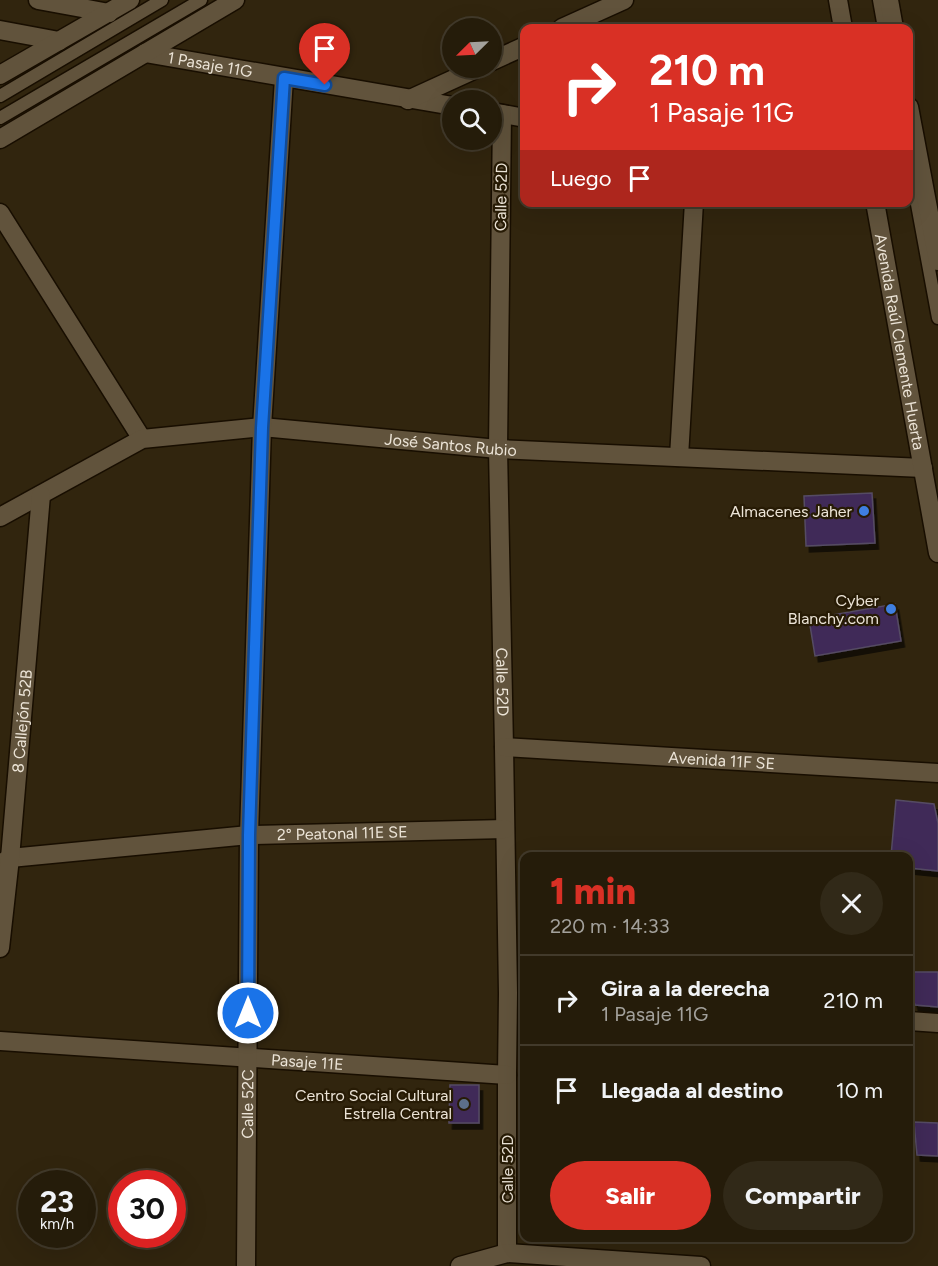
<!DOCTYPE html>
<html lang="es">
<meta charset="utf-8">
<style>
body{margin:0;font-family:Figtree,sans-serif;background:#312918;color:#f1f3f6;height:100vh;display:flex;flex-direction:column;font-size:22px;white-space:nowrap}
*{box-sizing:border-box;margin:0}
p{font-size:20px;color:#a3a19c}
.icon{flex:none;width:33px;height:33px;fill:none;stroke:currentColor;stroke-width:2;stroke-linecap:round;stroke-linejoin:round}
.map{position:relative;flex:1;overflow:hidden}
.panel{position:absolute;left:520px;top:852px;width:393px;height:390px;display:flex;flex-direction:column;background:#251c0a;border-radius:12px;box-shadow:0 6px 24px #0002,0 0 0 2px #423a2b}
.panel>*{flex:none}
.guide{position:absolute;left:520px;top:24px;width:393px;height:183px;border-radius:12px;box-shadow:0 6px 24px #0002,0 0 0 2px #423a2b;background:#d93025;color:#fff;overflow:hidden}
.needle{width:39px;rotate:246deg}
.buttons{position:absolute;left:442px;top:18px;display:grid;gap:12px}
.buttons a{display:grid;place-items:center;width:60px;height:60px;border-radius:50%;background:#251c0a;box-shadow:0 6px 24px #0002,0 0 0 2px #423a2b;font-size:30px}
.speed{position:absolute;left:18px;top:1170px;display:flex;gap:12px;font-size:30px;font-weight:700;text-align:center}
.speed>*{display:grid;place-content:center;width:78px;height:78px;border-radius:50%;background:#251c0a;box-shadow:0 6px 24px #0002,0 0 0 2px #423a2b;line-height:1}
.speed small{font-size:15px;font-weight:400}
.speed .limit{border:9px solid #d22;background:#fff;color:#111}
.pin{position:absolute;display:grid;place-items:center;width:51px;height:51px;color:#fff;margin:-62px -26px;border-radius:50% 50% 50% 0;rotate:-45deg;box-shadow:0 0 6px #0007}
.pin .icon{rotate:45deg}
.me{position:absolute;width:66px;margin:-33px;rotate:0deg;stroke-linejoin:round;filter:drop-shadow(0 0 4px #0008)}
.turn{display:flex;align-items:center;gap:21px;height:126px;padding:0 30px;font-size:27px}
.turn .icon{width:78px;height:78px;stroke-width:2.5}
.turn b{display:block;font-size:42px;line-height:51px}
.then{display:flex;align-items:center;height:57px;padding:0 30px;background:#0003;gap:12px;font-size:22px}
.round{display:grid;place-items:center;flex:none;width:63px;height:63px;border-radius:32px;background:#312918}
.summary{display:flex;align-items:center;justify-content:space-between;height:102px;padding:0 30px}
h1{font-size:36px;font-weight:800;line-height:45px;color:#d93025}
.primary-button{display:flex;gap:12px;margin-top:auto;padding:12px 30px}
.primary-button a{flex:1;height:69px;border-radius:36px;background:#d93025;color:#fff;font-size:24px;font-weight:800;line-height:69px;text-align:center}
.primary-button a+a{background:#312918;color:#f1f3f6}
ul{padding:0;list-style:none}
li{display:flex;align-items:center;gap:18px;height:90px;padding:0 30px;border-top:2px solid #423a2b}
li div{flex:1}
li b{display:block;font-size:22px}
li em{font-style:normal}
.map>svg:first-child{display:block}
.building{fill:#402b59;stroke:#554b63;stroke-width:1.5;filter:url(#shadow)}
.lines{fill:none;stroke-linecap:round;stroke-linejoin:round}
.lane-casing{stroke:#180e00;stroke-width:15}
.street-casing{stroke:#180e00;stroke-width:21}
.secondary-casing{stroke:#180e00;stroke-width:21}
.lane{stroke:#61533c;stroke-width:12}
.street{stroke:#61533c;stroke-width:18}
.secondary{stroke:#61533c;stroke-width:18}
.route-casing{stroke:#114b97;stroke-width:15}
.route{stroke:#1a73e8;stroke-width:10}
.shop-dot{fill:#3f7fe0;stroke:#271b05;stroke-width:2}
.service-dot{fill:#5c6f8a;stroke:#271b05;stroke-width:2}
.labels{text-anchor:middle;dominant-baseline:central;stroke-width:4.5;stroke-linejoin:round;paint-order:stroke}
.street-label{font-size:16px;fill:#ece4d7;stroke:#271b05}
.poi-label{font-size:16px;fill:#ece4d7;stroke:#271b05;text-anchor:end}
</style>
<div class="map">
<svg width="938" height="1266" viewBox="0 0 938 1266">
<defs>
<filter id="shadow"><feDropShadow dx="3.5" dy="6" stdDeviation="0" flood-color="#0009"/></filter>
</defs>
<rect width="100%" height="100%" fill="#31250e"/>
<!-- building -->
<g class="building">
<polygon points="872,493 875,543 806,546 804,496"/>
<polygon points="895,604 901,641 815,656 809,619"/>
<polygon points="896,800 934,804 938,823 938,871 909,868 909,856 891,856"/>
<polygon points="909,972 938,972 938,1007 915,1005 909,985"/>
<polygon points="450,1085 479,1085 479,1123 449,1123"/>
<polygon points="914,1122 938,1123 938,1156 917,1155"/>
</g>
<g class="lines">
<defs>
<g id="lane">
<polyline points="879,0 884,28"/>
<polyline points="0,96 162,0"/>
<polyline points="0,118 201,0"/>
<polyline points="909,161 938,318"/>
</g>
<g id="street">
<polyline points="562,28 624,0"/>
<path id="s1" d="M145 53 453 106"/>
<polyline points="492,61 525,46"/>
<polyline points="408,100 478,68"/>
<polyline points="492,112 525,118"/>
<path id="s2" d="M502 114 498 449 504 747 508 993 507 1075V1253"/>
<polyline points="0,213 142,439"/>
<polyline points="679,457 694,202"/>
<path id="s3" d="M0 517 142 439 262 427 498 449 923 468"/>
<path id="s4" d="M504 747 938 773"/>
<path id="s5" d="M0 864 10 858 249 835 505 829"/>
<path id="s6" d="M0 948 10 858 41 495"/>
<polyline points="909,1021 938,1023"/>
<path id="s7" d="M0 1041 507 1075"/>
<path id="s8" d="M246 1266 249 835 262 427 284 78"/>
<polyline points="460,1266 507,1253 701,1266"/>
</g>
<g id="secondary">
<polyline points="38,0 109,13"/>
<polyline points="838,0 843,28"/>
<polyline points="889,0 894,28"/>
<polyline points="0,30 59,41"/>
<polyline points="0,75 130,0"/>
<polyline points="909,107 938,261"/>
<polyline points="0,139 235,0"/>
<path id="s9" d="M875 202 938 553"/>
</g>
</defs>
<!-- lane casing -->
<use href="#lane" class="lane-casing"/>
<!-- street casing -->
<use href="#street" class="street-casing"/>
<!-- secondary casing -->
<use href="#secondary" class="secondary-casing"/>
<!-- lane -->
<use href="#lane" class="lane"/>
<!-- street -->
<use href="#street" class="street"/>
<!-- secondary -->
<use href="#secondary" class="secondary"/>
</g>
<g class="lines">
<defs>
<polyline id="route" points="248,1013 249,835 262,428 284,78 325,85"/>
</defs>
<!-- route casing -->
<use href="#route" class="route-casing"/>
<!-- route -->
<use href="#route" class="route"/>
</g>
<!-- markers -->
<g class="shop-dot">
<circle cx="864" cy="511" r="6"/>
<circle cx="891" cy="609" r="6"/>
</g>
<circle class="service-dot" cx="464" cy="1104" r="6"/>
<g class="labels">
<!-- street labels -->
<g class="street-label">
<text stroke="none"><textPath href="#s1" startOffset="66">1 Pasaje 11G</textPath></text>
<text transform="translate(501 197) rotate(-89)">Calle 52D</text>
<text stroke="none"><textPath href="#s9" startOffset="142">Avenida Raúl Clemente Huerta</textPath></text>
<text stroke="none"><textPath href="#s3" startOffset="472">José Santos Rubio</textPath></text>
<text stroke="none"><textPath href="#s2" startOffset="568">Calle 52D</textPath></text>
<text stroke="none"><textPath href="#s6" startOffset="228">8 Callejón 52B</textPath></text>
<text stroke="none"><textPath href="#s4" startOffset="218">Avenida 11F SE</textPath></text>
<text stroke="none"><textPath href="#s5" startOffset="345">2° Peatonal 11E SE</textPath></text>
<text stroke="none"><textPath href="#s7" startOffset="308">Pasaje 11E</textPath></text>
<text stroke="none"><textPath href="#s8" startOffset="162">Calle 52C</textPath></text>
<text transform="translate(507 1169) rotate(-90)">Calle 52D</text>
</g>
<!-- poi labels -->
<g class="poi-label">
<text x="852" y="511">Almacenes Jaher</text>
<text x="879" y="600">Cyber<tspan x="879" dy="18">Blanchy.com</tspan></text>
<text x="452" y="1095">Centro Social Cultural<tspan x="452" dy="18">Estrella Central</tspan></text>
</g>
</g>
</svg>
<div class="buttons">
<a><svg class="needle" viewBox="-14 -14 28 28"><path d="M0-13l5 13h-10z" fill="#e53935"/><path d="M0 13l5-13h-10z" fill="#a3a19c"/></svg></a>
<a><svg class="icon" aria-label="search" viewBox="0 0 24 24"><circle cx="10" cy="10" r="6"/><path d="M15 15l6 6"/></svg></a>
</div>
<div class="speed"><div>23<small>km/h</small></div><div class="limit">30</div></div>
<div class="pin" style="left:325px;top:85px;background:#d93025"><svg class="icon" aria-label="arrive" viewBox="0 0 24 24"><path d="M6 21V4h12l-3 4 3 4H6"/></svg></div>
<svg class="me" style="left:248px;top:1013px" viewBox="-20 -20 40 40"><circle r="17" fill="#1a73e8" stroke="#fff" stroke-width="3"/><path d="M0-11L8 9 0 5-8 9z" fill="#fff"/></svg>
<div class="guide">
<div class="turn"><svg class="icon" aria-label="right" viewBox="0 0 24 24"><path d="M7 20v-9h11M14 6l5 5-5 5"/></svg><div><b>210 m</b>1 Pasaje 11G</div></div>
<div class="then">Luego<svg class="icon" aria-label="arrive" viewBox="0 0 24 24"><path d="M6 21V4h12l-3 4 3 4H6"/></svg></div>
</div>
<section class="panel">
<div class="summary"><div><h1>1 min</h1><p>220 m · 14:33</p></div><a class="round"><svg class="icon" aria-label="close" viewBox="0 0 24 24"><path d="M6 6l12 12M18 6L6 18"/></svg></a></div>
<ul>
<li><svg class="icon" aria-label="right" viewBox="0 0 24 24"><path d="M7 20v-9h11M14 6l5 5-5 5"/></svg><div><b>Gira a la derecha</b><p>1 Pasaje 11G</p></div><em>210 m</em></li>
<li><svg class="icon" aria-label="arrive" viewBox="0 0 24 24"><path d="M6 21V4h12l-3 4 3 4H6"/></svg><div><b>Llegada al destino</b></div><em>10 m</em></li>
</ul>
<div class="primary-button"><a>Salir</a><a>Compartir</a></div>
</section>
</div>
